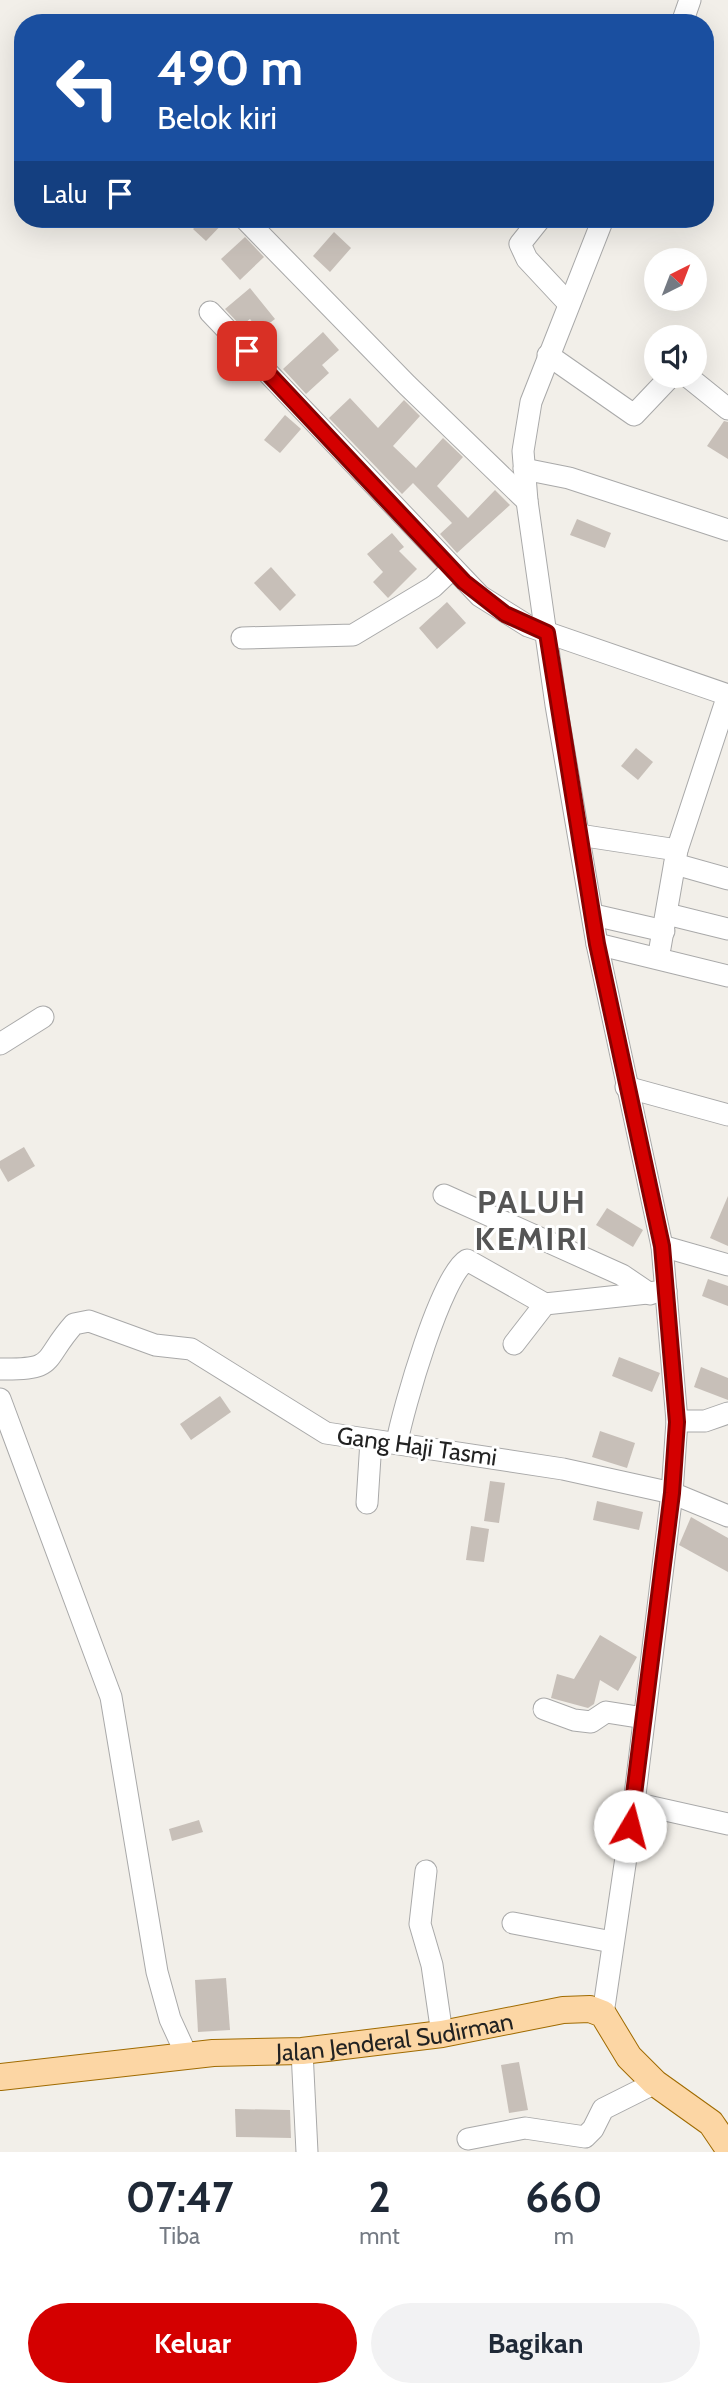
<!DOCTYPE html>
<html lang="id">
<style>
body{margin:0;font-family:Cabin,sans-serif;background:#f2f2f3;color:#1f2937;height:100vh;display:flex;flex-direction:column;font-size:26px;white-space:nowrap}
*{box-sizing:border-box;margin:0}
p{font-size:23px;color:#747a83}
.icon{flex:none;width:38px;height:38px;fill:none;stroke:currentColor;stroke-width:2;stroke-linecap:round;stroke-linejoin:round}
.map{position:relative;height:2152px;overflow:hidden}
.drawer{display:flex;flex-direction:column;background:#fff;flex:1}
.drawer>*{flex:none}
.hud{position:absolute;left:14px;top:14px;width:700px;height:214px;border-radius:28px;box-shadow:0 7px 28px #0002;background:#1a4fa0;color:#fff;overflow:hidden}
.needle{width:46px;rotate:42deg}
.tools{position:absolute;left:644px;top:248px;display:grid;gap:14px}
.tools a{display:grid;place-items:center;width:63px;height:63px;border-radius:50%;background:#fff;box-shadow:0 7px 28px #0002;font-size:35px}
.pin{position:absolute;display:grid;place-items:center;width:60px;height:60px;color:#fff;margin:-30px;border-radius:14px;box-shadow:0 4px 10px #0006}
.me{position:absolute;width:77px;margin:-38px;rotate:8deg;stroke-linejoin:round;filter:drop-shadow(0 0 5px #0008)}
.turn{display:flex;align-items:center;gap:24px;height:147px;padding:0 28px;font-size:32px}
.turn .icon{width:91px;height:91px;stroke-width:2.5}
.turn b{display:block;font-size:49px;line-height:60px}
.then{display:flex;align-items:center;height:66px;padding:0 28px;background:#0003;gap:14px;font-size:26px}
.eta{display:flex;justify-content:space-evenly;align-items:center;height:119px;text-align:center}
.eta b{font-size:42px;font-weight:800;line-height:49px}
.action{display:flex;gap:14px;margin-top:auto;padding:14px 28px}
.action a{flex:1;height:80px;border-radius:42px;background:#d40000;color:#fff;font-size:28px;font-weight:800;line-height:80px;text-align:center}
.action a+a{background:#f2f2f3;color:#1f2937}
.map>svg:first-child{display:block}
.building{fill:#c7bfb8}
.lines{fill:none;stroke-linecap:round;stroke-linejoin:round}
.minor-casing{stroke:#a9a9a9;stroke-width:23}
.major-casing{stroke:#a06b00;stroke-width:28}
.minor{stroke:#fff;stroke-width:21}
.major{stroke:#fcd6a4;stroke-width:26}
.route-casing{stroke:#8a0000;stroke-width:18}
.route{stroke:#d40000;stroke-width:12}
.labels{text-anchor:middle;dominant-baseline:central;stroke-width:6;stroke-linejoin:round;paint-order:stroke}
.street-label{font-size:24px;fill:#222;stroke:#fff}
.district-label{font-size:32px;font-weight:bold;letter-spacing:2px;fill:#555;stroke:#fff}
</style>
<div class="map">
<svg width="728" height="2152" viewBox="0 0 728 2152">
<rect width="100%" height="100%" fill="#f2efe9"/>
<!-- building -->
<g class="building">
<polygon points="204,219 227,219 206,241 193,229"/>
<polygon points="334,232 351,248 330,272 313,256"/>
<polygon points="245,237 264,257 240,280 221,259"/>
<polygon points="250,288 275,319 259,331 250,319 241,326 225,309"/>
<polygon points="323,332 339,350 322,365 329,373 306,394 283,369"/>
<polygon points="350,398 378,428 404,400 420,416 393,446 416,468 443,438 463,457 437,486 468,518 495,490 510,505 457,553 440,534 452,523 413,483 402,494 329,418"/>
<polygon points="285,415 301,429 280,453 264,440"/>
<polygon points="724,421 728,422 728,459 707,446"/>
<polygon points="577,519 611,533 605,548 570,535"/>
<polygon points="392,533 404,547 399,551 417,569 388,598 373,582 383,572 367,554"/>
<polygon points="271,567 296,595 280,611 254,583"/>
<polygon points="447,602 466,623 437,649 419,628"/>
<polygon points="636,748 653,762 638,780 621,766"/>
<polygon points="24,1147 35,1166 8,1182 0,1168 0,1161"/>
<polygon points="728,1196 728,1246 710,1238"/>
<polygon points="607,1208 643,1230 633,1247 596,1225"/>
<polygon points="708,1279 728,1286 728,1306 702,1296"/>
<polygon points="619,1357 660,1373 652,1392 612,1376"/>
<polygon points="701,1367 728,1378 728,1400 694,1387"/>
<polygon points="220,1396 231,1412 191,1440 180,1424"/>
<polygon points="600,1431 635,1443 627,1468 592,1457"/>
<polygon points="490,1481 505,1483 499,1523 484,1521"/>
<polygon points="597,1501 643,1512 639,1530 593,1520"/>
<polygon points="691,1517 728,1538 728,1572 679,1545"/>
<polygon points="471,1526 489,1529 484,1562 466,1560"/>
<polygon points="600,1635 637,1657 618,1691 600,1680 594,1704 588,1708 551,1698 557,1674 574,1679"/>
<polygon points="199,1820 203,1832 172,1841 169,1829"/>
<polygon points="226,1978 230,2030 198,2032 195,1980"/>
<polygon points="519,2062 528,2110 509,2113 501,2065"/>
<polygon points="235,2109 290,2110 291,2138 236,2137"/>
</g>
<g class="lines">
<defs>
<g id="minor">
<polyline points="682,23 690,0"/>
<polyline points="245,219 407,385 527,501"/>
<polyline points="540,219 520,244 527,259 569,304"/>
<polyline points="210,312 480,596 528,626 728,695"/>
<polyline points="548,355 634,415 671,376"/>
<polyline points="687,376 728,409"/>
<polyline points="524,469 569,478 728,530"/>
<polyline points="242,638 353,635 433,587 453,568"/>
<polyline points="579,835 677,850"/>
<polyline points="675,864 728,879"/>
<polyline points="667,914 728,929"/>
<polyline points="594,915 664,931"/>
<polyline points="597,944 728,976"/>
<polyline points="660,948 677,850 728,695"/>
<polyline points="0,1044 43,1017"/>
<polyline points="626,1087 728,1115"/>
<polyline points="444,1195 622,1275 650,1294"/>
<polyline points="662,1246 728,1265"/>
<polyline points="514,1344 545,1304"/>
<path d="M0 1369C58 1370 41 1361 74 1324L89 1321 155 1345 191 1349 326 1433 563 1469 672 1493 728 1516"/>
<polyline points="0,1399 111,1697 157,1972 170,2019 187,2056"/>
<polyline points="677,1421 705,1421 728,1413"/>
<path d="M397 1442C403 1410 441 1275 467 1260L545 1304 666 1291"/>
<polyline points="367,1503 371,1441"/>
<polyline points="544,1709 574,1720 591,1722 606,1712 644,1718"/>
<polyline points="634,1803 728,1824"/>
<polyline points="426,1871 420,1924 432,1965 442,2034"/>
<polyline points="513,1923 612,1942"/>
<polyline points="603,2014 634,1803 672,1493 677,1421 662,1246 597,944 556,705 527,501 523,451 531,402 603,219"/>
<polyline points="302,2051 307,2152"/>
<polyline points="468,2139 525,2128 585,2137 593,2129 603,2109 655,2083"/>
</g>
<g id="major">
<path id="s1" d="M0 2077 213 2053 302 2051 442 2034 563 2010 590 2009 603 2014 629 2057 655 2083 711 2123 728 2148"/>
</g>
</defs>
<!-- minor casing -->
<use href="#minor" class="minor-casing"/>
<!-- major casing -->
<use href="#major" class="major-casing"/>
<!-- minor -->
<use href="#minor" class="minor"/>
<!-- major -->
<use href="#major" class="major"/>
</g>
<g class="lines">
<defs>
<polyline id="route" points="247,351 464,582 505,614 547,633 597,944 662,1246 677,1422 672,1493 630,1826"/>
</defs>
<!-- route casing -->
<use href="#route" class="route-casing"/>
<!-- route -->
<use href="#route" class="route"/>
</g>
<g class="labels">
<!-- street labels -->
<g class="street-label">
<text transform="translate(417 1446) rotate(8)">Gang Haji Tasmi</text>
<text stroke="none"><textPath href="#s1" startOffset="397">Jalan Jenderal Sudirman</textPath></text>
</g>
<!-- district labels -->
<g class="district-label">
<text x="532" y="1201">PALUH<tspan x="532" dy="37">KEMIRI</tspan></text>
</g>
</g>
</svg>
<div class="tools">
<a><svg class="needle" viewBox="-14 -14 28 28"><path d="M0-13l5 13h-10z" fill="#e53935"/><path d="M0 13l5-13h-10z" fill="#747a83"/></svg></a>
<a><svg class="icon" aria-label="sound" viewBox="0 0 24 24"><path d="M4 9h4l5-4v14l-5-4H4zM17 9q2 3 0 6"/></svg></a>
</div>
<div class="pin" style="left:247px;top:351px;background:#d93025"><svg class="icon" aria-label="arrive" viewBox="0 0 24 24"><path d="M6 21V4h12l-3 4 3 4H6"/></svg></div>
<svg class="me" style="left:630px;top:1826px" viewBox="-20 -20 40 40"><circle r="19" fill="#fff"/><path d="M0-13L10 11 0 6-10 11z" fill="#d40000"/></svg>
<div class="hud">
<div class="turn"><svg class="icon" aria-label="left" viewBox="0 0 24 24"><path d="M17 20v-9H6M10 6l-5 5 5 5"/></svg><div><b>490 m</b>Belok kiri</div></div>
<div class="then">Lalu<svg class="icon" aria-label="arrive" viewBox="0 0 24 24"><path d="M6 21V4h12l-3 4 3 4H6"/></svg></div>
</div>
</div>
<section class="drawer">
<div class="eta">
<div><b>07:47</b><p>Tiba</p></div>
<div><b>2</b><p>mnt</p></div>
<div><b>660</b><p>m</p></div>
</div>
<div class="action"><a>Keluar</a><a>Bagikan</a></div>
</section>
